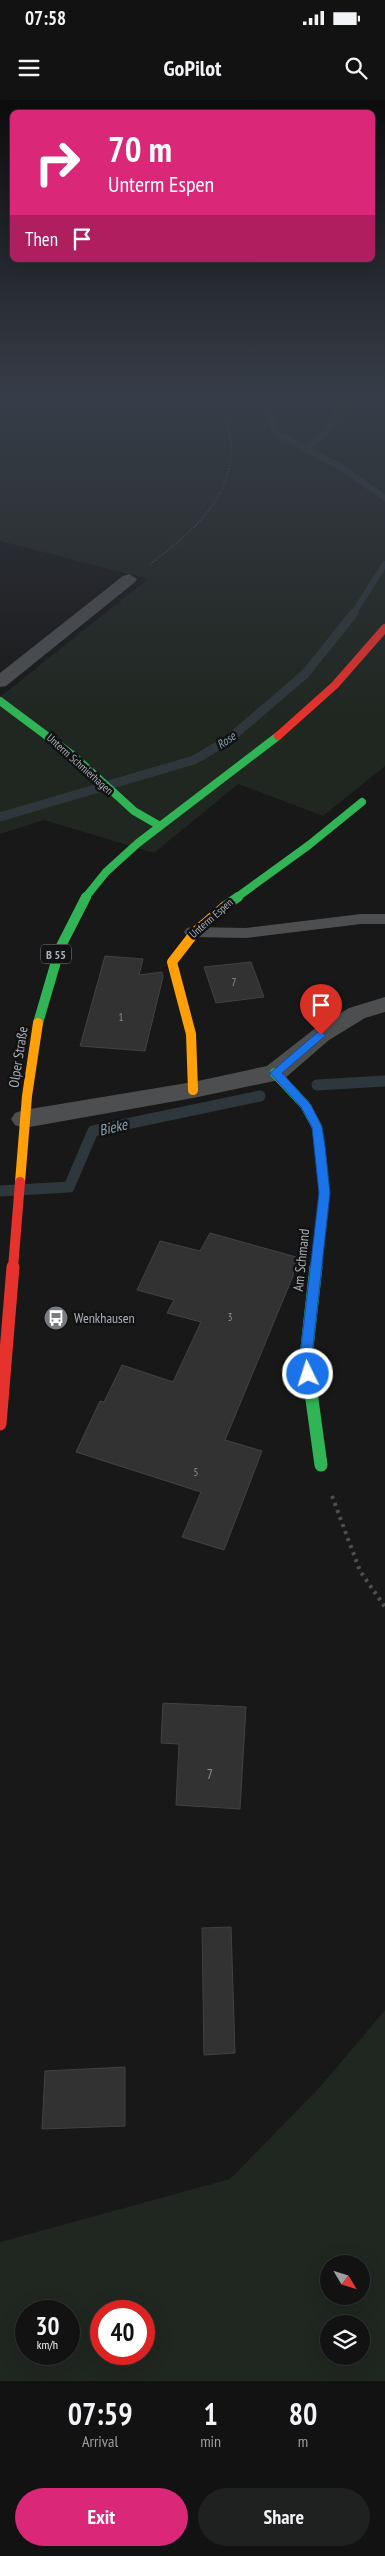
<!DOCTYPE html>
<meta charset="utf-8">
<style>
body{margin:0;font-family:"PT Sans Narrow",sans-serif;background:#1f2020;color:#f1f3f6;height:100vh;display:flex;flex-direction:column;font-size:19px;white-space:nowrap}
*{box-sizing:border-box;margin:0}
p{font-size:16px;color:#9c9e9f}
.icon{flex:none;width:28px;height:28px;fill:none;stroke:currentColor;stroke-width:2;stroke-linecap:round;stroke-linejoin:round}
.map{position:relative;height:2281px;overflow:hidden}
.drawer{display:flex;flex-direction:column;background:#121212;flex:1}
.drawer>*{flex:none}
.guide{position:absolute;left:10px;top:10px;width:365px;height:152px;border-radius:8px;box-shadow:0 5px 20px #0002,0 0 0 1px #313232;background:#db2777;color:#fff;overflow:hidden}
.needle{width:32px;rotate:128deg}
.controls{position:absolute;left:320px;top:2155px;display:grid;gap:10px}
.controls a{display:grid;place-items:center;width:50px;height:50px;border-radius:50%;background:#121212;box-shadow:0 5px 20px #0002,0 0 0 1px #313232;font-size:25px}
.speed{position:absolute;left:15px;top:2200px;display:flex;gap:10px;font-size:25px;font-weight:700;text-align:center}
.speed>*{display:grid;place-content:center;width:65px;height:65px;border-radius:50%;background:#121212;box-shadow:0 5px 20px #0002,0 0 0 1px #313232;line-height:1}
.speed small{font-size:12px;font-weight:400}
.speed .limit{border:8px solid #d22;background:#fff;color:#111}
.pin{position:absolute;display:grid;place-items:center;width:42px;height:42px;color:#fff;margin:-51px -21px;border-radius:50% 50% 50% 0;rotate:-45deg;box-shadow:0 0 5px #0007}
.pin .icon{rotate:45deg}
.me{position:absolute;width:55px;margin:-28px;rotate:356deg;stroke-linejoin:round;filter:drop-shadow(0 0 4px #0008)}
.turn{display:flex;align-items:center;gap:18px;height:105px;padding:0 15px;font-size:22px}
.turn .icon{width:65px;height:65px;stroke-width:2.5}
.turn b{display:block;font-size:35px;line-height:42px}
.then{display:flex;align-items:center;height:48px;padding:0 15px;background:#0003;gap:10px;font-size:19px}
.eta{display:flex;justify-content:space-evenly;align-items:center;height:85px;text-align:center}
.eta b{font-size:30px;font-weight:800;line-height:35px}
.button{display:flex;gap:10px;margin-top:auto;padding:10px 15px}
.button a{flex:1;height:58px;border-radius:30px;background:#db2777;color:#fff;font-size:20px;font-weight:800;line-height:58px;text-align:center}
.button a+a{background:#1f2020;color:#f1f3f6}
.status{display:flex;justify-content:space-between;align-items:center;height:35px;padding:0 25px;background:#121212;direction:ltr}
.status svg{height:14px;fill:currentColor}
header{display:flex;justify-content:space-between;align-items:center;height:65px;padding:0 15px;background:#121212;font-size:22px;font-weight:800}
.map>svg:first-child{display:block}
.green{fill:#202620;fill-rule:evenodd}
.lines{fill:none;stroke-linecap:round;stroke-linejoin:round}
.stream-far2{stroke:#2e373b;stroke-width:6}
.stream-far1{stroke:#2e373b;stroke-width:9}
.stream{stroke:#2e373b;stroke-width:11}
.building{fill:#323233;stroke:#404244}
.path-far1{stroke:#4e4f51;stroke-width:2;stroke-dasharray:1 2;stroke-linecap:butt}
.path{stroke:#4e4f51;stroke-width:4;stroke-dasharray:3 4.5;stroke-linecap:butt}
.lane{fill:#4c4e50;fill-rule:evenodd}
.street{fill:#4c4e50;fill-rule:evenodd}
.fast-far2{stroke:#30b455;stroke-width:8}
.fast-far1{stroke:#30b455;stroke-width:10}
.fast{stroke:#30b455;stroke-width:13}
.slow{stroke:#ff9f0a;stroke-width:10}
.jam-far2{stroke:#e5322d;stroke-width:8}
.jam-far1{stroke:#e5322d;stroke-width:10}
.jam{stroke:#e5322d;stroke-width:13}
.route{fill:#1a73e8;stroke:#114b97}
.labels{text-anchor:middle;dominant-baseline:central;stroke-width:5;stroke-linejoin:round;paint-order:stroke}
.far-street-label{font-size:11px;fill:#aab0b7;stroke:#121214}
.number-label{font-size:11px;fill:#8c9096}
.far-water-label{font-size:12px;font-style:italic;fill:#84a3af;stroke:#121214}
.shield{fill:#121214;stroke:#7c8186;stroke-width:1}
.shield-label{font-size:12px;font-weight:bold;fill:#aab0b7}
.street-label{font-size:14px;fill:#aab0b7;stroke:#121214}
.poi-label{font-size:14px;fill:#aab0b7;stroke:#121214;text-anchor:start}
.near-number-label{font-size:14px;fill:#8c9096}
.water-label{font-size:15px;font-style:italic;fill:#84a3af;stroke:#121214}
</style>
<div class="status"><b>07:58</b><svg viewBox="0 0 49 12"><path d="M0 12V9h3v3zM5 12V6h3v6zM10 12V3h3v9zM15 12V0h3v12zM26 1h20v11H26zM47 4h2v5h-2z"/></svg></div>
<header><svg class="icon" aria-label="menu" viewBox="0 0 24 24"><path d="M4 6h16M4 12h16M4 18h16"/></svg>GoPilot<svg class="icon" aria-label="search" viewBox="0 0 24 24"><circle cx="10" cy="10" r="6"/><path d="M15 15l6 6"/></svg></header>
<div class="map">
<svg width="385" height="2281" viewBox="0 0 385 2281">
<rect width="100%" height="100%" fill="#181818"/>
<!-- green -->
<g class="green">
<polygon points="0,297 385,297 385,666 323,716 238,684 154,753 44,720 0,734 0,597 148,479 0,441"/>
<path d="M385 1910V2281H0V2142L230 2079 321 1986ZM329 2164H361V2196H329ZM26 2211H69V2254H26ZM144 2211V2254H101V2211ZM329 2224H361V2256H329Z"/>
</g>
<g class="lines">
<!-- stream-far2 -->
<g class="stream-far2">
<polyline points="258,297 258,302 269,315 276,333 339,366 385,398"/>
<path d="M306 349C324 336 342 321 332 297"/>
<polyline points="353,514 385,464"/>
</g>
<!-- stream-far1 -->
<polyline class="stream-far1" points="0,717 194,660 228,640 305,574 354,513"/>
<!-- stream -->
<g class="stream">
<polyline points="317,985 385,981"/>
<polyline points="0,1091 69,1087 93,1031 260,996"/>
</g>
</g>
<!-- building -->
<g class="building">
<polygon points="105,856 143,859 139,875 162,872 163,877 145,951 80,946"/>
<polygon points="251,862 264,897 216,903 204,867"/>
<polygon points="210,1133 296,1157 293,1176 225,1340 262,1351 224,1450 182,1437 201,1392 76,1352 100,1301 104,1302 122,1265 173,1282 201,1222 167,1213 174,1200 137,1190 160,1141 200,1151"/>
<polygon points="163,1603 246,1607 240,1709 176,1705 179,1644 161,1643"/>
<polygon points="231,1827 235,1953 204,1955 202,1828"/>
<polygon points="125,1967 125,2026 42,2029 45,1971"/>
</g>
<g class="lines">
<!-- path-far1 -->
<path class="path-far1" d="M150 464C188 435 231 401 231 350 231 332 224 314 221 297"/>
<!-- path -->
<polyline class="path" points="332,1396 360,1471 385,1507"/>
<!-- lane -->
<polygon class="lane" points="361,814 385,814 385,824 361,824 246,838 193,837 187,836 184,832 187,828 193,827 246,828"/>
<!-- street -->
<g class="street">
<polygon points="129,474 137,479 135,482 6,586 0,587 0,573 123,476"/>
<polygon points="385,897 385,912 365,918 329,940 284,979 193,998 24,1028 15,1025 11,1019 15,1013 24,1010 193,982 267,966 313,930 349,908"/>
</g>
<!-- fast-far2 -->
<g class="fast-far2">
<polyline points="0,601 75,657 134,711 160,726"/>
<polyline points="85,798 106,772 138,743 278,636"/>
<polyline points="236,798 309,745 362,702"/>
</g>
<!-- fast-far1 -->
<g class="fast-far1">
<polyline points="225,806 238,797"/>
<polyline points="38,923 60,848 86,797"/>
<polyline points="275,973 305,1005 317,1027 324,1093 316,1168"/>
</g>
<!-- fast -->
<polyline class="fast" points="316,1167 306,1256 321,1365"/>
<!-- slow -->
<g class="slow">
<polyline points="193,990 191,934 172,862 196,831 225,806"/>
<polyline points="20,1082 27,996 38,923"/>
</g>
<!-- jam-far2 -->
<polyline class="jam-far2" points="278,636 335,585 385,528"/>
<!-- jam-far1 -->
<polyline class="jam-far1" points="13,1168 20,1082"/>
<!-- jam -->
<polyline class="jam" points="0,1324 13,1167"/>
</g>
<!-- sky -->
<linearGradient id="sky" x2="0" y2="1"><stop stop-color="#0d0d0d"/><stop offset="0.48" stop-color="#373d48"/><stop offset="1" stop-color="#373d48" stop-opacity="0"/></linearGradient>
<rect width="385" height="616" fill="url(#sky)"/>
<!-- route -->
<polygon class="route" points="318,932 321,932 326,935 282,973 311,1005 322,1027 325,1046 330,1093 312,1256 314,1274 308,1279 302,1274 300,1256 319,1093 314,1046 312,1027 301,1007 270,973"/>
<!-- icons -->
<defs>
<symbol id="bus-disc" viewBox="-11 -11 22 22"><circle r="9.5" fill="#777b7f" stroke="#121214"/><path d="M-5-6H5V4H4V6H2V4H-2V6H-4V4H-5ZM-3.5-4V0h7V-4ZM-3.5 1.2v1.5H-2V1.2ZM2 1.2v1.5H3.5V1.2Z" fill="#fff"/></symbol>
</defs>
<g fill-rule="evenodd">
<use href="#bus-disc" x="42" y="1204" width="28" height="28"/>
</g>
<g class="labels">
<!-- far-street labels -->
<g class="far-street-label">
<text transform="translate(80 664) rotate(42)">Unterm Schmierhagen</text>
<text transform="translate(211 818) rotate(-41)">Unterm Espen</text>
</g>
<!-- number labels -->
<g class="number-label">
<text x="234" y="882">7</text>
<text x="121" y="917">1</text>
<text x="230" y="1217">3</text>
<text x="196" y="1372">5</text>
</g>
<!-- far-water labels -->
<g class="far-water-label">
<text transform="translate(226 640) rotate(-35)">Rose</text>
</g>
<!-- shield labels -->
<rect class="shield" x="41" y="844.5" width="30" height="19" rx="4"/>
<g class="shield-label">
<text x="56" y="854">B 55</text>
</g>
<!-- street labels -->
<g class="street-label">
<text transform="translate(18 957) rotate(-81)">Olper Straße</text>
<text transform="translate(301 1160) rotate(-84)">Am Schmand</text>
</g>
<!-- poi labels -->
<g class="poi-label">
<text x="74" y="1218">Wenkhausen</text>
</g>
<!-- near-number labels -->
<g class="near-number-label">
<text x="210" y="1674">7</text>
</g>
<!-- water labels -->
<g class="water-label">
<text transform="translate(113 1027) rotate(-14)">Bieke</text>
</g>
</g>
</svg>
<div class="controls">
<a><svg class="needle" viewBox="-14 -14 28 28"><path d="M0-13l5 13h-10z" fill="#e53935"/><path d="M0 13l5-13h-10z" fill="#9c9e9f"/></svg></a>
<a><svg class="icon" aria-label="layers" viewBox="0 0 24 24"><path d="M12 4l9 5-9 5-9-5zM3 14l9 5 9-5"/></svg></a>
</div>
<div class="speed"><div>30<small>km/h</small></div><div class="limit">40</div></div>
<div class="pin" style="left:321px;top:935px;background:#d93025"><svg class="icon" aria-label="arrive" viewBox="0 0 24 24"><path d="M6 21V4h12l-3 4 3 4H6"/></svg></div>
<svg class="me" style="left:308px;top:1274px" viewBox="-20 -20 40 40"><circle r="17" fill="#1a73e8" stroke="#fff" stroke-width="3"/><path d="M0-11L8 9 0 5-8 9z" fill="#fff"/></svg>
<div class="guide">
<div class="turn"><svg class="icon" aria-label="right" viewBox="0 0 24 24"><path d="M7 20v-9h11M14 6l5 5-5 5"/></svg><div><b>70 m</b>Unterm Espen</div></div>
<div class="then">Then<svg class="icon" aria-label="arrive" viewBox="0 0 24 24"><path d="M6 21V4h12l-3 4 3 4H6"/></svg></div>
</div>
</div>
<section class="drawer">
<div class="eta">
<div><b>07:59</b><p>Arrival</p></div>
<div><b>1</b><p>min</p></div>
<div><b>80</b><p>m</p></div>
</div>
<div class="button"><a>Exit</a><a>Share</a></div>
</section>
